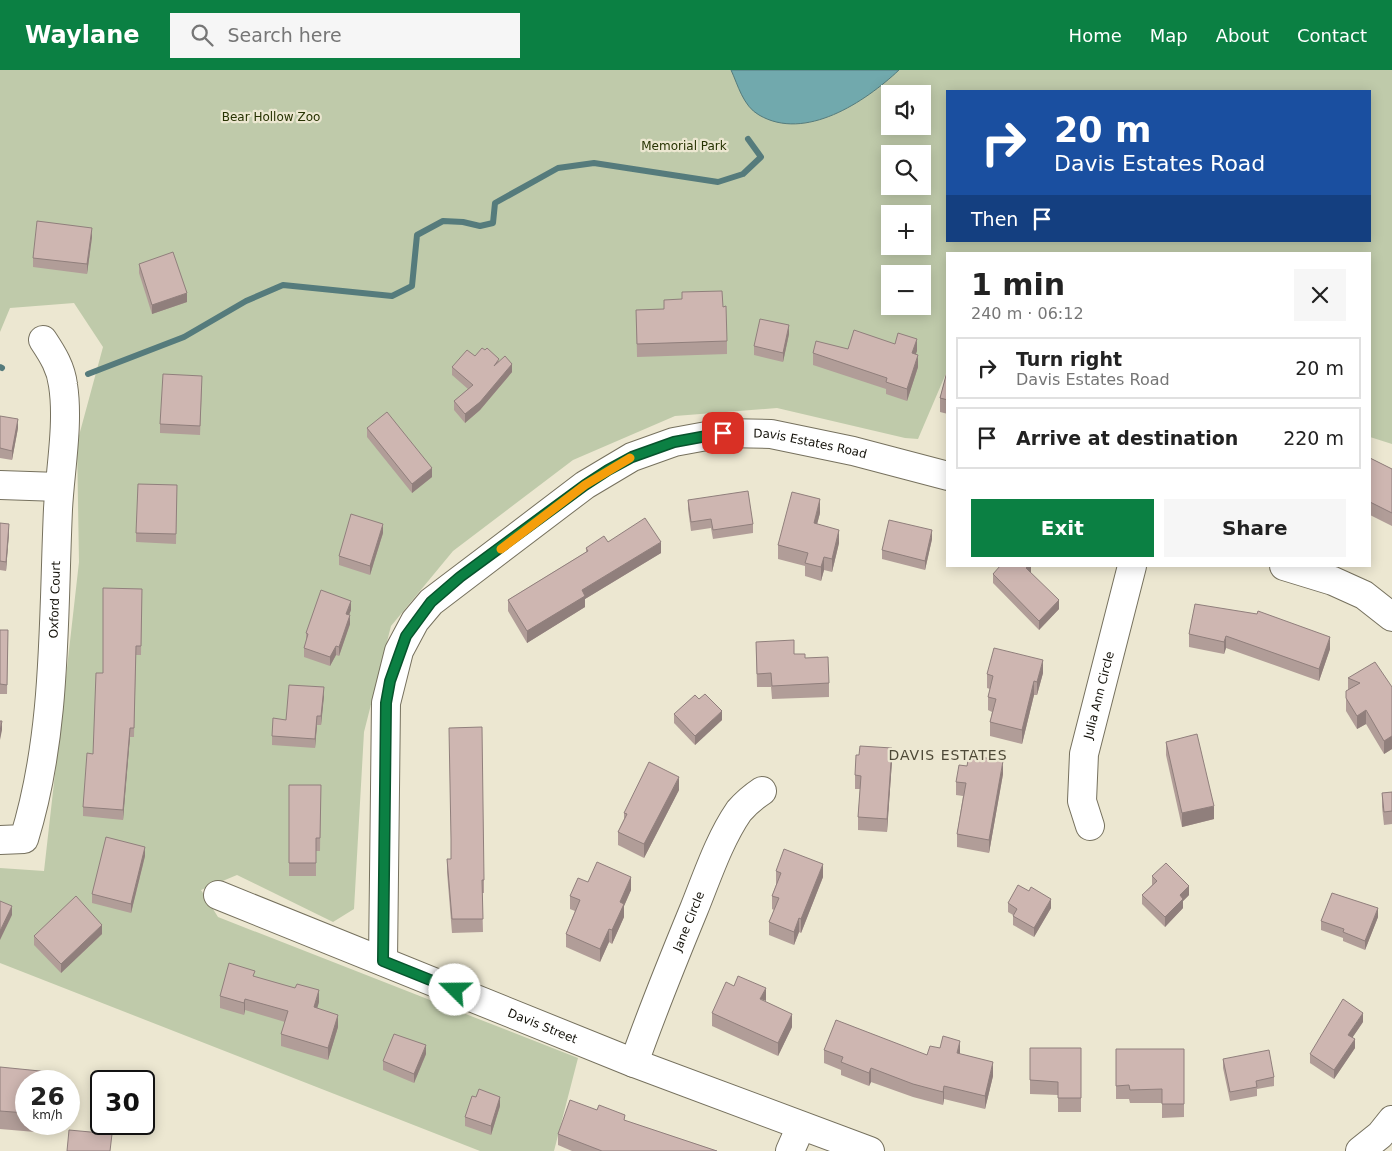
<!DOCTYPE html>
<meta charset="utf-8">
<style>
body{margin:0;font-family:"DejaVu Sans",sans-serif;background:#f6f6f6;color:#222;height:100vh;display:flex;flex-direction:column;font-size:19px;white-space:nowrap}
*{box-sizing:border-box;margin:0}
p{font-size:16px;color:#767676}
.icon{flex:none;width:28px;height:28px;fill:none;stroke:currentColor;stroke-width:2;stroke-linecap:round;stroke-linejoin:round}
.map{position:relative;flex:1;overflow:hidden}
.panel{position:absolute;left:946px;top:182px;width:425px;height:315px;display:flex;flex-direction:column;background:#fff;border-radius:0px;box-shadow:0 2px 12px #0003}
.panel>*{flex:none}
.hud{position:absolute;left:946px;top:20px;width:425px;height:152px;border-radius:0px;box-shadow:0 2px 12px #0003;background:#1a4fa0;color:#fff;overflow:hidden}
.controls{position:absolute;left:881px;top:15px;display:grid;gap:10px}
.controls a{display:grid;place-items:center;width:50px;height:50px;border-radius:0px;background:#fff;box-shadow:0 2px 12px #0003;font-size:25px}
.speed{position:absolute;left:15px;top:1000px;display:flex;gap:10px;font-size:25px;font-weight:700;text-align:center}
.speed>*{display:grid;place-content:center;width:65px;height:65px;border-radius:50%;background:#fff;box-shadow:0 2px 12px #0003;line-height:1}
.speed small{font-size:12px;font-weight:400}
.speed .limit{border:2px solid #111;border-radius:8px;background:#fff;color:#111}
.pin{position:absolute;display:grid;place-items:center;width:42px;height:42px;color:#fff;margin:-21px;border-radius:10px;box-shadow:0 2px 8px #0006}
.me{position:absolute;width:55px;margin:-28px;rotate:292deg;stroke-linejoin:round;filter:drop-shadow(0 0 4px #0008)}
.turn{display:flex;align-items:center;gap:18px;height:105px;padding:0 25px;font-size:22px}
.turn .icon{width:65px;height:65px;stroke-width:2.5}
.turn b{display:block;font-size:35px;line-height:42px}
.then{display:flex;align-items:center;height:48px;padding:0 25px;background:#0003;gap:10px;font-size:19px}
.round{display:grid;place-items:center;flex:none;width:52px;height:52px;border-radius:0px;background:#f6f6f6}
.head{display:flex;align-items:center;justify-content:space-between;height:85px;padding:0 25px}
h1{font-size:30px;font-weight:600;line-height:38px}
.cta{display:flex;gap:10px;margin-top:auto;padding:10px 25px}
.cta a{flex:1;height:58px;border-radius:0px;background:#0b8043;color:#fff;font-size:20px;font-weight:600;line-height:58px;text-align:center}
.cta a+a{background:#f6f6f6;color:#222}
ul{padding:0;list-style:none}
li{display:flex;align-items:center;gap:15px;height:62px;margin:0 10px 8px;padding:0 15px;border:2px solid #e0e0e0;border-radius:0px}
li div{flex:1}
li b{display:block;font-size:19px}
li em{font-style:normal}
header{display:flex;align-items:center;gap:30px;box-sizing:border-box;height:70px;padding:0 25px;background:#0b8043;color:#fff}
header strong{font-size:24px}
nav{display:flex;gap:28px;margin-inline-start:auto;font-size:18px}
.search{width:350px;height:45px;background:#f6f6f6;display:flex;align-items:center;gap:12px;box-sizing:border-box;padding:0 18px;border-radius:0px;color:#767676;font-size:19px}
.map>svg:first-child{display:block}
.green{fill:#bfcaaa;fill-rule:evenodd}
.water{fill:#71a9ad;stroke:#557b7c}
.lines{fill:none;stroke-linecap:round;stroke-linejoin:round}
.stream{stroke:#557b7c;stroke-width:6}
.minor-casing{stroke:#76715e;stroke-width:30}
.minor{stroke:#fff;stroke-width:28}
.wall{fill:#b19d98}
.shaded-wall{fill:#907f7c}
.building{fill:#ceb6b1;stroke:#907f7c}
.route-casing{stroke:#07532c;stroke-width:12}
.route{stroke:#0b8043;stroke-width:9}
.slow{stroke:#f59e0b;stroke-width:9}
.labels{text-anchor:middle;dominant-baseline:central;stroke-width:4.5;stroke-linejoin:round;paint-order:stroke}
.park-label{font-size:12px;fill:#273302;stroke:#ece7d1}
.street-label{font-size:12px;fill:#131109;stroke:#ece7d1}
.neighbourhood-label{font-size:14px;letter-spacing:1px;fill:#4e4937;stroke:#ece7d1}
</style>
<header>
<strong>Waylane</strong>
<div class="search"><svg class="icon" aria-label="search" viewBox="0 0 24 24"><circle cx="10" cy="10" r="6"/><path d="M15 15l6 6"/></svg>Search here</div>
<nav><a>Home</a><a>Map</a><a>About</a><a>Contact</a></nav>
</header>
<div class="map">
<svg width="1392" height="1081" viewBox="0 0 1392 1081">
<rect width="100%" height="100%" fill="#ece7d1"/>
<!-- green -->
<path class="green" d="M0 0H1392V374L1370 367V184H948L947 301 918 369 905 368 777 338 675 346 573 390 453 481 391 556 364 662 354 839 333 852 237 805 201 820 218 847 578 988 554 1081H480L0 893V798L44 801 79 492 77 373 103 277 74 233 10 238 0 262ZM948 21H1370V171H948ZM890 24H922V56H890ZM890 84H922V116H890ZM890 144H922V176H890ZM890 204H922V236H890Z"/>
<!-- water -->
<path class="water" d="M731 0H899C865 32 805 72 759 45 743 36 738 15 731 0Z"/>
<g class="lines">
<!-- stream -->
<g class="stream">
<polyline points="0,297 2,298"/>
<polyline points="88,304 184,267 246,231 283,215 392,226 412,216 417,165 443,151 463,152 480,156 493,153 495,133 558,98 594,93 718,112 743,104 761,87 748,69"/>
</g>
<defs>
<g id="minor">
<polyline points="0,415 59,417"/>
<polyline points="1284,496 1333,511 1364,525 1392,547"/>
<path id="s1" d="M1090 756 1082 731 1084 684 1132 496"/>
<path id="s2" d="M0 770 24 769C57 663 53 549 58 439 60 401 69 353 63 315 61 298 53 285 43 270"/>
<path id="s3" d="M218 825 634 993 870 1081"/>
<path id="s4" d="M383 891 386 633 399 581 415 551 431 532 585 415 632 387 674 372 723 363 771 364 853 381 948 406"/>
<path id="s5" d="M634 993C652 941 673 890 694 839 707 807 719 770 739 741 746 733 753 727 762 721"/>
<polyline points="790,1081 801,1056"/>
<polyline points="1360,1081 1380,1065 1392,1050"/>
</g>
</defs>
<!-- minor casing -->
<use href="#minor" class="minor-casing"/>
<!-- minor -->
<use href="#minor" class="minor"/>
</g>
<!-- wall -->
<g class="wall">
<polygon points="92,167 87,204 33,197 33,188"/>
<polygon points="139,194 187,232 152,244 139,203"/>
<polygon points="636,240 727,271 727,284 637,287"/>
<polygon points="789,264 783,292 754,285 754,276"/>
<polygon points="848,279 917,281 915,284 918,297 907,331 886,324 886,319 813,295 813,283"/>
<polygon points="475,286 499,291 512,302 480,340 465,353 454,340 454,331 468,319 452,305 452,297"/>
<polygon points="948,298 948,344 940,342 940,328"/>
<polygon points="202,315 200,365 160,363 160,354"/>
<polygon points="0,346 18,358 12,390 0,388"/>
<polygon points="367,358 432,407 412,423 367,367"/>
<polygon points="1370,388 1392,399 1392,456 1370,445"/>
<polygon points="177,415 176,474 136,472 136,463"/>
<polygon points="688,430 753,454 753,463 713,469 711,458 691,461 688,439"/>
<polygon points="820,443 817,454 839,473 832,502 824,500 821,511 805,506 805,496 778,489 778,475"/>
<polygon points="0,453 9,463 6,501 0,500"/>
<polygon points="383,463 370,505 339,495 339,486"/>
<polygon points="932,469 925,500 882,489 882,480"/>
<polygon points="608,472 661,483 585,529 585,537 527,573 508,541 508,530 586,482 586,478"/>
<polygon points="1031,496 1031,502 1030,503 1059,539 1039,560 993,513 993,504"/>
<polygon points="142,519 141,585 136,585 134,667 130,667 123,750 83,746 83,737 93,684"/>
<polygon points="1195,534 1330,579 1319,611 1226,578 1224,584 1189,577 1189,564"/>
<polygon points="351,540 349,544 350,554 339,586 336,585 330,596 304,587 304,578 306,571 306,563"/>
<polygon points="0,560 8,560 7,624 0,624"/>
<polygon points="756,572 805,588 829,613 829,627 772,629 771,617 757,617"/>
<polygon points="1043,603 1037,625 1034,625 1022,674 990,666 990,652 992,642 988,640 988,627 990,619 987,618 987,604"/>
<polygon points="1348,608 1392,617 1392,679 1384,684 1366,654 1357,659 1346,641 1346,621 1348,620"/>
<polygon points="324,626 321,655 317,655 315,678 272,675 272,666"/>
<polygon points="674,644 722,650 695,675 674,653"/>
<polygon points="1166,672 1214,749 1182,757 1166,685"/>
<polygon points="892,691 887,762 858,760 858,747 860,719 855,719 855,705"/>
<polygon points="967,696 1003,704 989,783 957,777 957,764 963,726 956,725 956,712"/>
<polygon points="289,715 321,715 320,781 316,781 316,806 289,806"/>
<polygon points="679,720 644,788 618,775 618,762 624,749 624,743"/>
<polygon points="1392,722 1392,754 1384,755 1382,737 1382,723"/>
<polygon points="145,786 131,843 92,833 92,824"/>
<polygon points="447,789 484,810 484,823 482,823 483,862 452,863 447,802"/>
<polygon points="776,801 823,807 801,863 799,862 794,875 769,865 769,852 774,840 772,839 772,826 776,815"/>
<polygon points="1152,806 1189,825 1183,831 1183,838 1165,857 1142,834 1142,825 1152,815"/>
<polygon points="588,812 631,820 624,836 624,847 612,874 609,872 600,892 566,877 566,864 575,841 570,839 570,826"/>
<polygon points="1008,833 1051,838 1034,867 1013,855 1013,845 1008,842"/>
<polygon points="1378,847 1365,880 1343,871 1343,868 1321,860 1321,851"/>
<polygon points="102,864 61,903 34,875 34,866"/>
<polygon points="255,907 319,932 317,938 338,957 328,990 281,976 281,964 285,952 245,940 244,945 220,938 220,926"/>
<polygon points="765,932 792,957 778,986 712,956 712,943"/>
<polygon points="1363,952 1352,968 1355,978 1334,1009 1310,993 1310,984"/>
<polygon points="1030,978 1081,978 1081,1042 1058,1042 1058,1025 1030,1024"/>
<polygon points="1116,979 1184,979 1184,1047 1162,1048 1162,1033 1130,1033 1129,1029 1116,1029"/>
<polygon points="824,980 927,985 960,984 993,1006 985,1039 944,1029 943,1035 913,1027 871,1012 869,1016 841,1005 841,1000 824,993"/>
<polygon points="426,984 414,1013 383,1000 383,991"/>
<polygon points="1223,989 1274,1007 1274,1016 1257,1019 1257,1026 1230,1031 1223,998"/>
<polygon points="0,997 50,1011 26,1011 26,1054 48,1054 47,1063 0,1059"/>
<polygon points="500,1036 491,1065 465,1056 465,1047"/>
<polygon points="597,1040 625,1051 717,1081 572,1081 558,1075 558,1064"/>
</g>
<!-- shaded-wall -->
<g class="shaded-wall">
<polygon points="92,158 92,167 87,204 87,194"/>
<polygon points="187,223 187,232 152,244 152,235"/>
<polygon points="789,255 789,264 783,292 783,283"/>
<polygon points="917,269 917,281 912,295 912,283"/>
<polygon points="918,285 918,297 907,331 907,319"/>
<polygon points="512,294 512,302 480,340 465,353 465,344"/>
<polygon points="18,349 18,358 12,390 12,381"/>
<polygon points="432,398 432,407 412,423 412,414"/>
<polygon points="820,429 820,443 814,466 814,453"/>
<polygon points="9,454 9,463 6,501 6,492"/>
<polygon points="383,454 383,463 370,505 370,496"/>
<polygon points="839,460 839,473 832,502 832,489"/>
<polygon points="932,460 932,469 925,500 925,491"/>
<polygon points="661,472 661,483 585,529 585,537 527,573 527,561 582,520"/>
<polygon points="824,487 824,500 821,511 821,497"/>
<polygon points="1028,496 1031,496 1031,502 1026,507 1026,498"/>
<polygon points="1059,530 1059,539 1039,560 1039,551"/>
<polygon points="351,531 351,540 346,553 346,544"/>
<polygon points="350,545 350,554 339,586 339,577"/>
<polygon points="1226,566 1226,578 1224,584 1224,572"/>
<polygon points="1330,567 1330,579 1319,611 1319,599"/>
<polygon points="336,576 336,585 330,596 330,587"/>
<polygon points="1043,590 1043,603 1037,625 1037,612"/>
<polygon points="1034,611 1034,625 1022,674 1022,660"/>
<polygon points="324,617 324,626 321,655 321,646"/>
<polygon points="1366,640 1366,654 1357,659 1357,646"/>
<polygon points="722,641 722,650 695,675 695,666"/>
<polygon points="317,646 317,655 315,678 315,669"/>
<polygon points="2,651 2,660 0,670 0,661"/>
<polygon points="130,658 130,667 123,750 123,740"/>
<polygon points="1392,666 1392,679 1384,684 1384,671"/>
<polygon points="892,678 892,691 887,762 887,749"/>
<polygon points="1003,691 1003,704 989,783 989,770"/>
<polygon points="679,707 679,720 644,788 644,774"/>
<polygon points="1214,736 1214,749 1182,757 1182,743"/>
<polygon points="145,777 145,786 131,843 131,834"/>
<polygon points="823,794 823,807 801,863 801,849"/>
<polygon points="631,807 631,820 624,836 624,847 612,874 612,860 620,832"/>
<polygon points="1189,816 1189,825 1183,831 1183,838 1165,857 1165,847 1180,825"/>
<polygon points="1051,829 1051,838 1034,867 1034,858"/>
<polygon points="12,836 12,845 0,870 0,861"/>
<polygon points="1378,838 1378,847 1365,880 1365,871"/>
<polygon points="799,848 799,862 794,875 794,862"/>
<polygon points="102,855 102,864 61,903 61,894"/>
<polygon points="609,859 609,872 600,892 600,879"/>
<polygon points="766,918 766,931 760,929"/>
<polygon points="319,920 319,932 314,949 314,937"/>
<polygon points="245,929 245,940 244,945 244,933"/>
<polygon points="1363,943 1363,952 1348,974 1348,965"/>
<polygon points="792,944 792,957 778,986 778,973"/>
<polygon points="338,945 338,957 328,990 328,978"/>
<polygon points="1355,969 1355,978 1334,1009 1334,1000"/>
<polygon points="960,971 960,984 957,983"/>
<polygon points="426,975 426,984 414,1013 414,1004"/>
<polygon points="993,992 993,1006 985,1039 985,1026"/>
<polygon points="871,998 871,1012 869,1016 869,1003"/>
<polygon points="944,1016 944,1029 943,1035 943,1022"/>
<polygon points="500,1027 500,1036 491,1065 491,1056"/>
</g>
<!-- building -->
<g class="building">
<polygon points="37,151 92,158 87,194 33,188"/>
<polygon points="173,182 187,223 152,235 139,194"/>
<polygon points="722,221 723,237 726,236 727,271 637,274 636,240 664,239 664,230 682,229 682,222"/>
<polygon points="760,249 789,255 783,283 754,276"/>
<polygon points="854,260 895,274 898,263 917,269 912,283 918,285 907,319 886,312 887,308 813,283 816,271 848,279"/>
<polygon points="482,278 485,280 487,278 499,289 494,296 505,286 512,294 480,332 465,344 454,331 473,315 452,297 467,280 475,286"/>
<polygon points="948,298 948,330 940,328"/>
<polygon points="163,304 202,306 200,356 160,354"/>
<polygon points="387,342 432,398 412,414 367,358"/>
<polygon points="0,346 18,349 12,381 0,378"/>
<polygon points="1370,388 1392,399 1392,443 1370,432"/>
<polygon points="138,414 177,415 176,464 136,463"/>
<polygon points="748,421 753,454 713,460 711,449 691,452 688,430"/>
<polygon points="792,422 820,429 814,453 839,460 832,489 824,487 821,497 805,493 808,483 778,475"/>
<polygon points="351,444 383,454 370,496 339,486"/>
<polygon points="645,448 661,472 582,520 585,526 527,561 508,530 588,481 586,478 604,466 608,472"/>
<polygon points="889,450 932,460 925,491 882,480"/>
<polygon points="0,453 9,454 6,492 0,491"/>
<polygon points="1000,496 1028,496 1026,498 1059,530 1039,551 993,504"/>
<polygon points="103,518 142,519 141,576 136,576 134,658 130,658 123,740 83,737 87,683 93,684 96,603 103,603"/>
<polygon points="321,520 351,531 346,544 350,545 339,577 336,576 330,587 304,578 308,564 306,563"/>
<polygon points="1195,534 1257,544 1258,541 1330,567 1319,599 1226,566 1224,572 1189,564"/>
<polygon points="0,560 8,560 7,615 0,614"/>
<polygon points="794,570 794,584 805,584 805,588 828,587 829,613 772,616 771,603 757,604 756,572"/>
<polygon points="994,578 1043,590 1037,612 1034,611 1022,660 990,652 996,629 988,627 993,606 987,604"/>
<polygon points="1375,592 1392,617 1392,666 1384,671 1366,640 1357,646 1346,628 1346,621 1360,613 1348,608"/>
<polygon points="289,615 324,617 321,646 317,646 315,669 272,666 273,648 286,650"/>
<polygon points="705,624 722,641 695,666 674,644 695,625 699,629"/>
<polygon points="0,651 2,651 0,661"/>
<polygon points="482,657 484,810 482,810 483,849 452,849 447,789 451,789 451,769 449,658"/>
<polygon points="1197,664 1214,736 1182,743 1166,672"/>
<polygon points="860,676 892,678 887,749 858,747 861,706 855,705 856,685 859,685"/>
<polygon points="969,685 1003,691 989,770 957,764 966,713 956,712 959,695 967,696"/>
<polygon points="649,692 679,707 644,774 618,762 627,744 624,743"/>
<polygon points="289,715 321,715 320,768 316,768 316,793 289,793"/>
<polygon points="1392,722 1392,741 1384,742 1382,723"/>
<polygon points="106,767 145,777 131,834 92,824"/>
<polygon points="784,779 823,794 801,849 799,848 794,862 769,852 779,828 772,826 781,803 776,801"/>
<polygon points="597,792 631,807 620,832 624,834 612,860 609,859 600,879 566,864 580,830 570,826 578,808 588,812"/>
<polygon points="1166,793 1189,816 1180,825 1183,829 1165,847 1142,825 1157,811 1152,806"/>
<polygon points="1018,815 1029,821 1031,817 1051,829 1034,858 1013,846 1017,839 1008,833"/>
<polygon points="1332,823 1378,838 1365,871 1343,862 1344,859 1321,851"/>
<polygon points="76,826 102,855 61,894 34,866"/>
<polygon points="0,831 12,836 0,861"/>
<polygon points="229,893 255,901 253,906 295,918 297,914 319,920 314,937 338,945 328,978 281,964 288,941 245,929 244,933 220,926"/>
<polygon points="738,906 766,918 760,929 792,944 778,973 712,943 726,912 734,916"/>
<polygon points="1343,929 1363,943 1348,965 1355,969 1334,1000 1310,984"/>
<polygon points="836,950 927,985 930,976 940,978 943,966 960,971 957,983 993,992 985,1026 944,1016 943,1022 913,1014 871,998 869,1003 841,992 843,987 824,980"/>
<polygon points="394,964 426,975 414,1004 383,991"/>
<polygon points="1030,978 1081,978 1081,1028 1058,1028 1058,1012 1030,1010"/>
<polygon points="1116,979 1184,979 1184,1034 1162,1034 1162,1019 1130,1020 1129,1015 1116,1016"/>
<polygon points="1269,980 1274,1007 1256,1011 1257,1017 1230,1022 1223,989"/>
<polygon points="0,997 50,1002 50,1011 26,1011 26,1043 0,1041"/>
<polygon points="479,1019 500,1027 491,1056 465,1047 472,1026 476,1027"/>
<polygon points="570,1030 597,1040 599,1035 625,1045 624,1050 717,1081 602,1081 558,1064"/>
<polygon points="69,1060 112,1064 110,1081 67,1081"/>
</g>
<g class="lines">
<defs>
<polyline id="route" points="455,920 383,891 386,633 390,611 406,566 431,532 460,507 585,415 608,400 632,387 674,372 723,363"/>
</defs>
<!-- route casing -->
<use href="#route" class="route-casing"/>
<!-- route -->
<use href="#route" class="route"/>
<!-- slow -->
<polyline class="slow" points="501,479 585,415 630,388"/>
</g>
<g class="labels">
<!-- park labels -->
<g class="park-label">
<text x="271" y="47">Bear Hollow Zoo</text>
<text x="684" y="76">Memorial Park</text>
</g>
<!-- street labels -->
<g class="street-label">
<text stroke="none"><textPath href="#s4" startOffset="801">Davis Estates Road</textPath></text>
<text stroke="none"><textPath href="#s2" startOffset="266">Oxford Court</textPath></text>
<text stroke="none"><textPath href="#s1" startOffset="134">Julia Ann Circle</textPath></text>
<text stroke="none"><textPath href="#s5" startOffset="152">Jane Circle</textPath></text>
<text stroke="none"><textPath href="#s3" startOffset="350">Davis Street</textPath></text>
</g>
<!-- neighbourhood labels -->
<g class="neighbourhood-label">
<text x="948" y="685">DAVIS ESTATES</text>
</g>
</g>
</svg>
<div class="controls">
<a><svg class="icon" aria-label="sound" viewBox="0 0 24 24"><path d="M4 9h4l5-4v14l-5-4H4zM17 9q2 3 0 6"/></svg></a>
<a><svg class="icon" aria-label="search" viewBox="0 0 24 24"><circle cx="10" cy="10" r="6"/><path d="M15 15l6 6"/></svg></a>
<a>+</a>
<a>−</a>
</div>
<div class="speed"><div>26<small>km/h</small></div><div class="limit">30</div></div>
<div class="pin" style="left:723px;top:363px;background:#d93025"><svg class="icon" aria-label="arrive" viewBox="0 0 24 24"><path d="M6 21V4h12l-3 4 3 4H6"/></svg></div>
<svg class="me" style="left:455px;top:920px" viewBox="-20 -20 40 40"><circle r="19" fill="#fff"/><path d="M0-13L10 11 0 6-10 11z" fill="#0b8043"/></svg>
<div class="hud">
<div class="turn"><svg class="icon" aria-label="right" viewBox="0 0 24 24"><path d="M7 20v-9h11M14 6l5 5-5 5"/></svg><div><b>20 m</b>Davis Estates Road</div></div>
<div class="then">Then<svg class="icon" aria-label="arrive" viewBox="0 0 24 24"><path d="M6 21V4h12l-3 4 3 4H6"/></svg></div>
</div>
<section class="panel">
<div class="head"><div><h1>1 min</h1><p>240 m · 06:12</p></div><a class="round"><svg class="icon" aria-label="close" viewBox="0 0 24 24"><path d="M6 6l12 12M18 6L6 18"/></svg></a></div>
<ul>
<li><svg class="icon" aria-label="right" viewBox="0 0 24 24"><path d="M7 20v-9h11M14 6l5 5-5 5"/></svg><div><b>Turn right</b><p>Davis Estates Road</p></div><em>20 m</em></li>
<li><svg class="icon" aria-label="arrive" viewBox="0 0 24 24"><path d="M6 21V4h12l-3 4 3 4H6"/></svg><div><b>Arrive at destination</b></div><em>220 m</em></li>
</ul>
<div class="cta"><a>Exit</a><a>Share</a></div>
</section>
</div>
